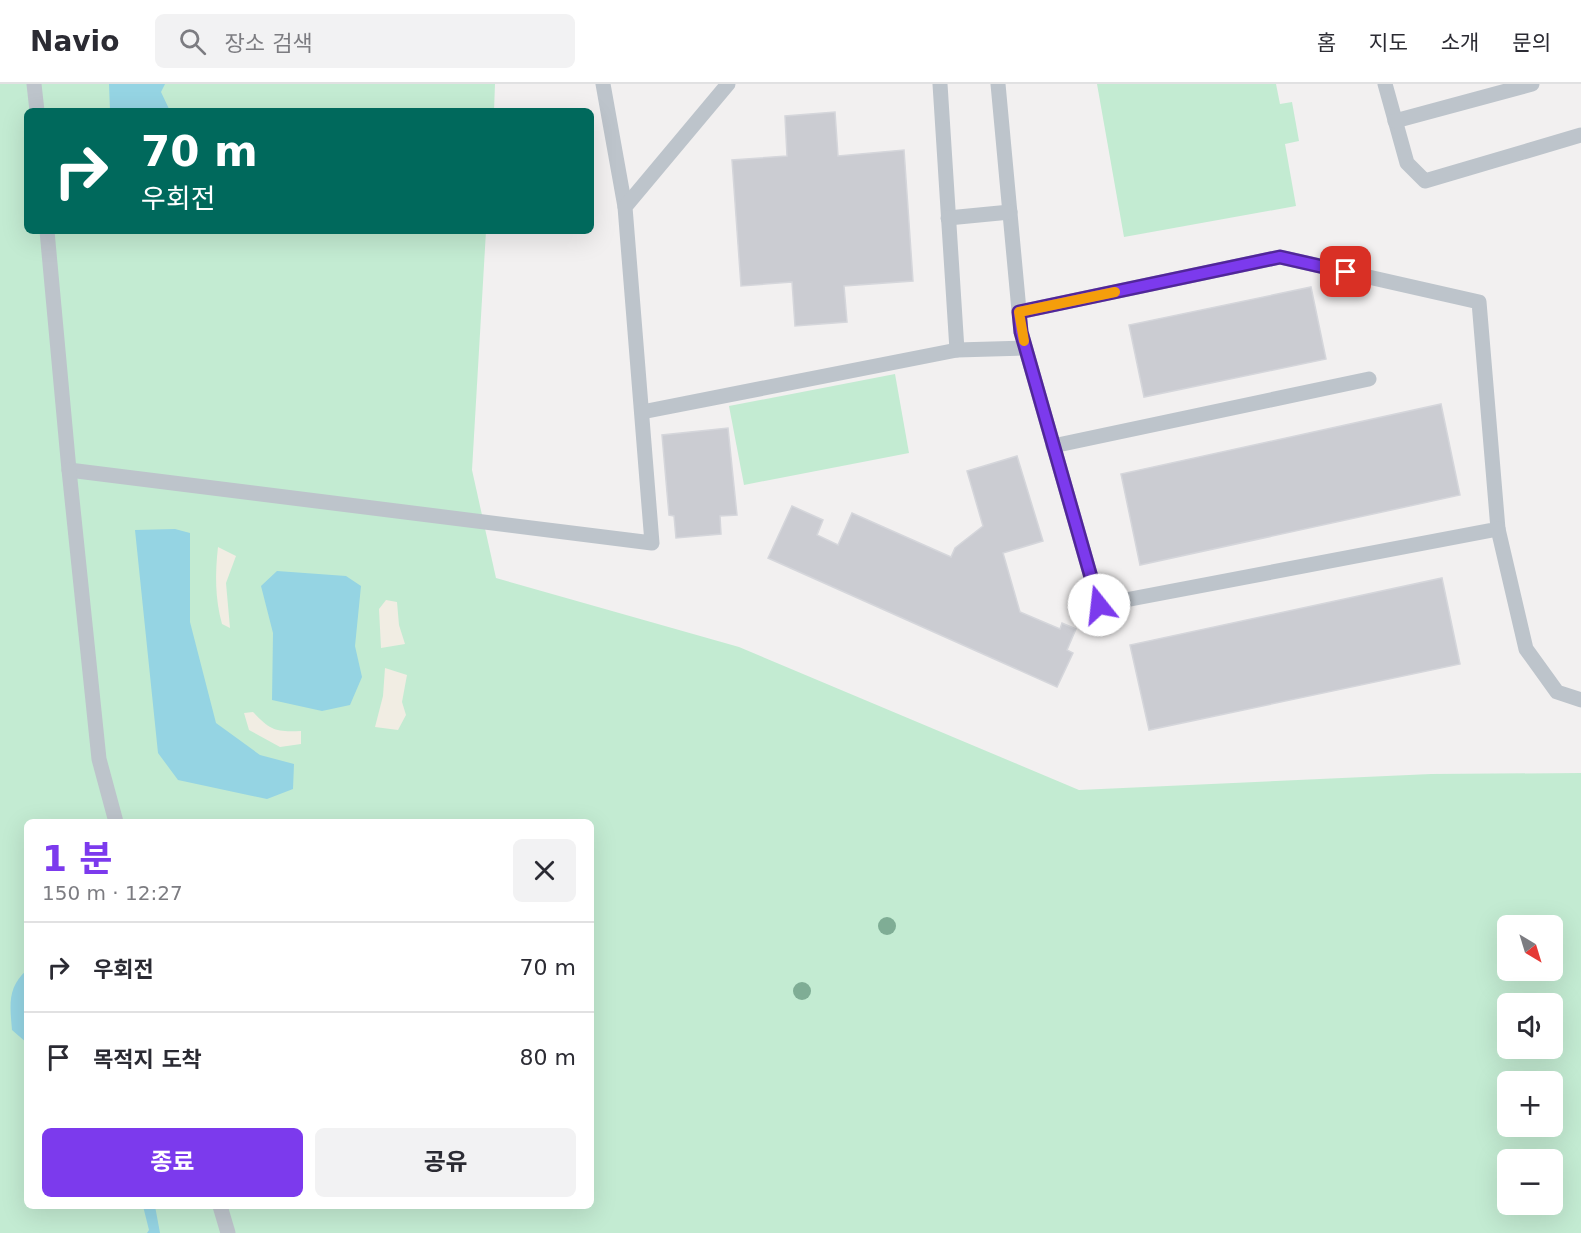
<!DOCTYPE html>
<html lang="ko">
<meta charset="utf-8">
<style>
body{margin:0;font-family:"DejaVu Sans","Noto Sans KR",sans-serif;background:#f2f2f3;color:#2b2b33;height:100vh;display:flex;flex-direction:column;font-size:22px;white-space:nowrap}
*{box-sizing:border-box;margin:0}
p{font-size:20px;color:#7c7c81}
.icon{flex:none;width:33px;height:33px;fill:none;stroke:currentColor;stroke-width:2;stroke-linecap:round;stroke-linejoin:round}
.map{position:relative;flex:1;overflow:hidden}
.panel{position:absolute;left:24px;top:735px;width:570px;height:390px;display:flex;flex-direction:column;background:#fff;border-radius:9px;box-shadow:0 6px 24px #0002}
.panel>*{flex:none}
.hud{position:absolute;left:24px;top:24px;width:570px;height:126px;border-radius:9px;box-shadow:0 6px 24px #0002;background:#00695c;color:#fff;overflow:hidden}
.needle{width:39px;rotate:142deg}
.controls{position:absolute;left:1497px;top:831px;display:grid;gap:12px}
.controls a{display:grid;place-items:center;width:66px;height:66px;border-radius:9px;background:#fff;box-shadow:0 6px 24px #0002;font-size:30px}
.pin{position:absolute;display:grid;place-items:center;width:51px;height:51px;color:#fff;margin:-26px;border-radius:12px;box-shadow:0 3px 9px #0006}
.me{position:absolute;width:66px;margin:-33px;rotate:344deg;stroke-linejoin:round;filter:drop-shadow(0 0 4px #0008)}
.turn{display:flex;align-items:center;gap:21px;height:126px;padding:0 18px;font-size:27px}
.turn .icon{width:78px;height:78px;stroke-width:2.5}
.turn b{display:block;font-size:42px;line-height:51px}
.round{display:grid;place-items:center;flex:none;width:63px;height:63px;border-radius:9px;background:#f2f2f3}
.headline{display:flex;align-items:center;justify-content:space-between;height:102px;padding:0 18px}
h1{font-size:36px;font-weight:700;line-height:45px;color:#7c3aed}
.cta{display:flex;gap:12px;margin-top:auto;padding:12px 18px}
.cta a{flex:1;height:69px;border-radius:9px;background:#7c3aed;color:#fff;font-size:24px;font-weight:700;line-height:69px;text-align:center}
.cta a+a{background:#f2f2f3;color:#2b2b33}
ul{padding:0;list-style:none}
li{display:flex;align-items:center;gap:18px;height:90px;padding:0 18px;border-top:2px solid #e1e1e2}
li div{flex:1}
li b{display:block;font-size:22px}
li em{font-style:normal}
header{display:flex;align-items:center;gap:36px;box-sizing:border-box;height:84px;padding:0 30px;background:#fff;border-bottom:2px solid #e1e1e2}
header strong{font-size:28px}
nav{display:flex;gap:33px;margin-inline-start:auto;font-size:21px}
.search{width:420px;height:54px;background:#f2f2f3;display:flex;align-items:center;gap:15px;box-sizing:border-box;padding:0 21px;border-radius:9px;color:#7c7c81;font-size:22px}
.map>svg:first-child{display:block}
.green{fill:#c3ebd2;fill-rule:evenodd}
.sand{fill:#f1ede3}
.water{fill:#95d4e3}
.building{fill:#cbccd2;stroke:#d5d6db;stroke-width:1.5}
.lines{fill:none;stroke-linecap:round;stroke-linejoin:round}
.lane{stroke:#bdc4cb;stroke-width:15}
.tree{fill:#7fad95}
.route-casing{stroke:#51269a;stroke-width:15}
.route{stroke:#7c3aed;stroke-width:10}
.slow{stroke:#f59e0b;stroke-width:10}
</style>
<header>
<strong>Navio</strong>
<div class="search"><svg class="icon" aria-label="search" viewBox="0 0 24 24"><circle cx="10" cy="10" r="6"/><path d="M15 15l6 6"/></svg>장소 검색</div>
<nav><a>홈</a><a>지도</a><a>소개</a><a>문의</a></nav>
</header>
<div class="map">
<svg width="1581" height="1149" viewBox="0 0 1581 1149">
<rect width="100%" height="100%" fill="#f2f0f0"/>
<!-- green -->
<g class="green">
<path d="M0 0H495L494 27H27V147H486L472 386 496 494 739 563 1079 706 1431 690 1581 689V1149H0ZM27 738H591V1122H27ZM1508 842H1552V886H1508ZM1508 920H1552V964H1508ZM1508 998H1552V1042H1508ZM1508 1076H1552V1120H1508Z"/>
<polygon points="1097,0 1276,0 1280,20 1292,18 1299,57 1285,60 1296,122 1124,153"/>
<polygon points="895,290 909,369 744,401 729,322"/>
</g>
<!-- sand -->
<g class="sand">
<path d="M218 463 236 472 226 499 230 544 222 540C215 515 215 489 218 463Z"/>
<polygon points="386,516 397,518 399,541 405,560 381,564 379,525"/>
<polygon points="385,584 407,591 402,618 406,631 398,646 375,643 383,612"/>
<path d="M253 628C271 647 276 648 301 647V660L280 663 249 646 244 629Z"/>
</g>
<!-- water -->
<g class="water">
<polygon points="109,0 165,0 161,8 170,27 110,27"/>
<polygon points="175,445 190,449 190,538 216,639 260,671 294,680 293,705 267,715 178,696 158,669 135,446"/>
<polygon points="277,487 346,492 361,502 355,562 362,593 350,621 322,627 272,616 273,549 261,502"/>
<path d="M27 886V959L12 946C10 922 7 903 27 886Z"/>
<polygon points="143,1122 155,1122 160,1149 147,1149 149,1146"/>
</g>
<!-- building -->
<g class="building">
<polygon points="835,28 838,72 904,66 913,197 844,202 847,238 795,242 792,198 741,202 732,76 787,72 785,32"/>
<polygon points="1311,203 1326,275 1144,313 1129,241"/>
<polygon points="1441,320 1460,411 1140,481 1121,390"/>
<polygon points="728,344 737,431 720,432 721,450 676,454 674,432 669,431 662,351"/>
<polygon points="1017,372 1043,457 1003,469 1020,528 1060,545 1062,539 1076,545 1067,566 1073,569 1057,603 768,474 792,422 823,436 817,451 838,461 852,429 951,473 955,464 983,442 967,387"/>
<polygon points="1442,494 1460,580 1149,646 1130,561"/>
</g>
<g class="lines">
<!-- lane -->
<g class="lane">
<polyline points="34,0 37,27"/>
<polyline points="603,0 625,123"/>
<polyline points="940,0 957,266 1025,264"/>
<path d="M998 0C1006 83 1013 165 1021 248L1099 521 1498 445 1479 218 1280 173 1019 228"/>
<polyline points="1385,0 1407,79 1425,97 1581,51"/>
<polyline points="1395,37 1532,0"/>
<polyline points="948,134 1010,128"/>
<polyline points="47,147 69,386 652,459 625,123 728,0"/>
<polyline points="642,328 957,266"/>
<polyline points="1053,362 1369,295"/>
<polyline points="69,386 99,675 116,738"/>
<polyline points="1498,445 1526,565 1557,608 1581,616"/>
<polyline points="220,1122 228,1149"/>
</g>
</g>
<!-- trees -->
<g class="tree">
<circle cx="887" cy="842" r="9"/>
<circle cx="802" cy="907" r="9"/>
</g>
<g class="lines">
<defs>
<polyline id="route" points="1099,521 1021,248 1019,228 1280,173 1346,188"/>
</defs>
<!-- route casing -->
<use href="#route" class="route-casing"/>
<!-- route -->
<use href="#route" class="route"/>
<!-- slow -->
<polyline class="slow" points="1024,257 1019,228 1115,208"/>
</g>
</svg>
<div class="controls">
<a><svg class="needle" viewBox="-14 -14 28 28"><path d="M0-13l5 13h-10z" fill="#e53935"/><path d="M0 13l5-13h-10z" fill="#7c7c81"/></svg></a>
<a><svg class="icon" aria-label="sound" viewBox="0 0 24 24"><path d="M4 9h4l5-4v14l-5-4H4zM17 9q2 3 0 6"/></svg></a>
<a>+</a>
<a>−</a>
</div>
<div class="pin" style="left:1346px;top:188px;background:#d93025"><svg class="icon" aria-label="arrive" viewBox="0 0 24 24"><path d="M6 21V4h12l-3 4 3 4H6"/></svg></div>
<svg class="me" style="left:1099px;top:521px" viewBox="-20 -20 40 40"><circle r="19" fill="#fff"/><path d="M0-13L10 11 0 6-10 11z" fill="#7c3aed"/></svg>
<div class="hud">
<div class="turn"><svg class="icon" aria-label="right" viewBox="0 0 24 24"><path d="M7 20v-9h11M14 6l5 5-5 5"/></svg><div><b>70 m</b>우회전</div></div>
</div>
<section class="panel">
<div class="headline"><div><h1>1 분</h1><p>150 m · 12:27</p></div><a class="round"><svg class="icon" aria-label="close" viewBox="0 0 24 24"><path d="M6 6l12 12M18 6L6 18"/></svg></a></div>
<ul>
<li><svg class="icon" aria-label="right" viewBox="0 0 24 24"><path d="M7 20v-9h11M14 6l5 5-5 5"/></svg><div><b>우회전</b></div><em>70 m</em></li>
<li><svg class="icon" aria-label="arrive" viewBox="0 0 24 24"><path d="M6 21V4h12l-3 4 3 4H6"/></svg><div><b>목적지 도착</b></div><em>80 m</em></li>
</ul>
<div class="cta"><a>종료</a><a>공유</a></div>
</section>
</div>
